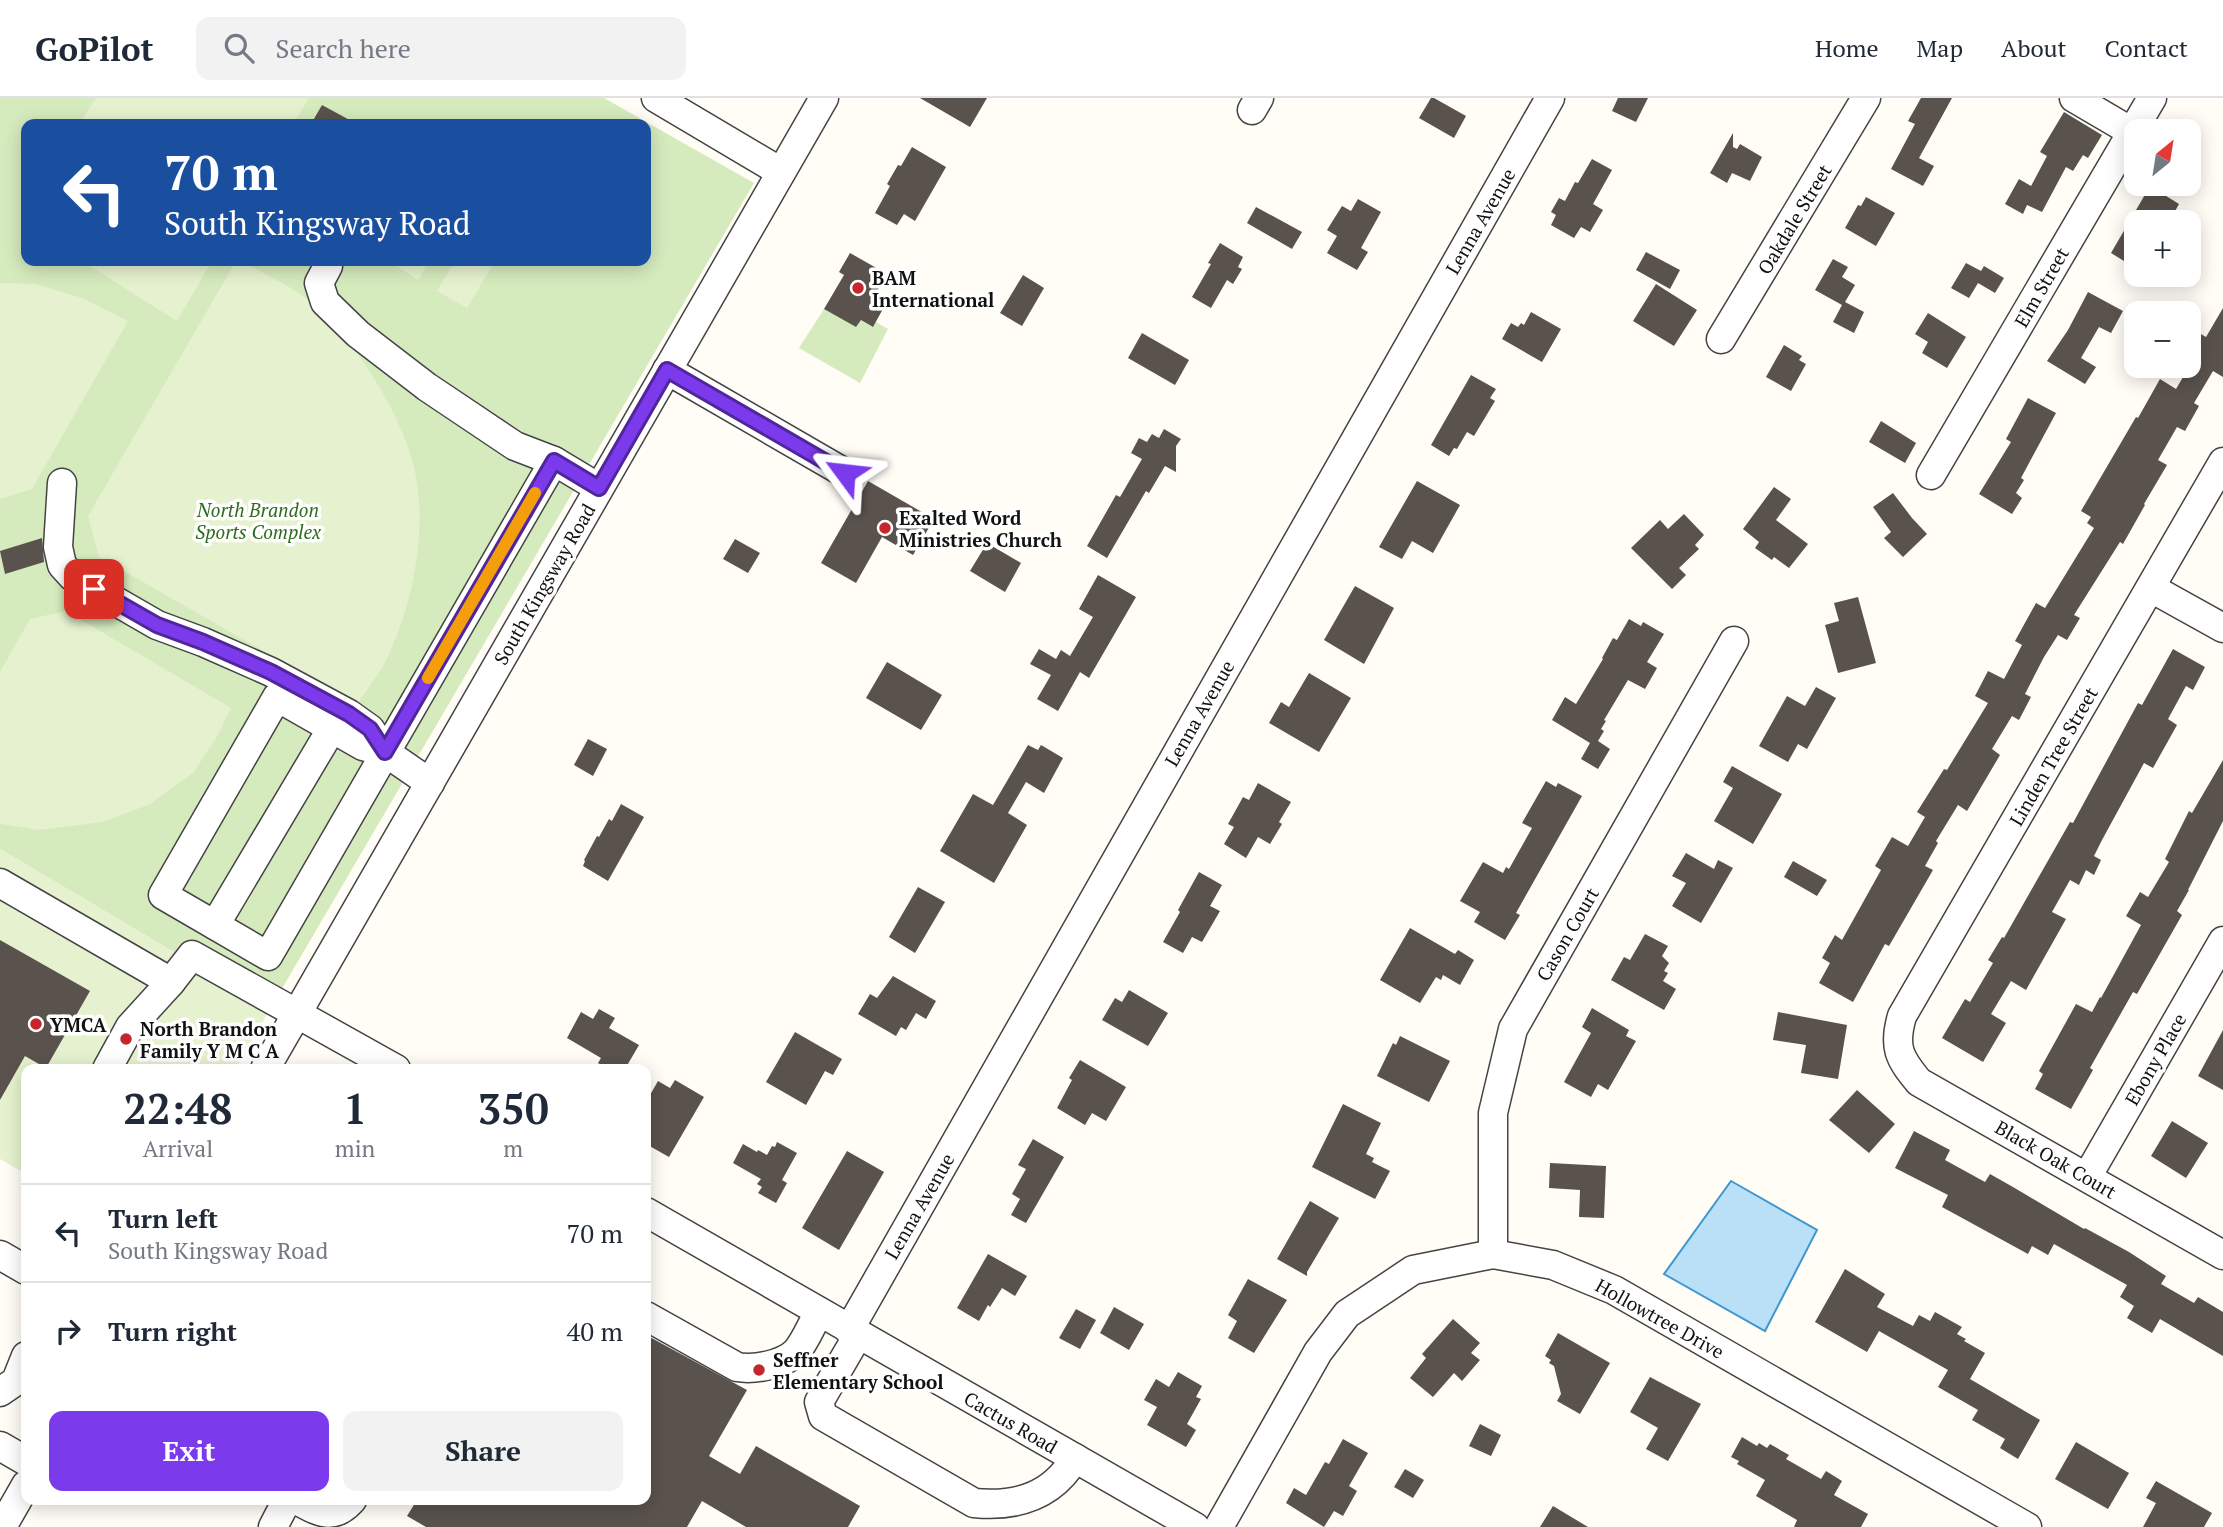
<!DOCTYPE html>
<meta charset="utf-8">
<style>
body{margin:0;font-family:"PT Serif",serif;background:#f2f2f3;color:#1f2937;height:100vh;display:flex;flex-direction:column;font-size:26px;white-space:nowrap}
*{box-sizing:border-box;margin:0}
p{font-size:23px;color:#747a83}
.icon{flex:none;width:38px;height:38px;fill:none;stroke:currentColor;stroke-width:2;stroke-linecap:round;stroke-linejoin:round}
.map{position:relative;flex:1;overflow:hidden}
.panel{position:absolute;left:21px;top:966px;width:630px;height:441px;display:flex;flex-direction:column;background:#fff;border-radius:14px;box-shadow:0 4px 18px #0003}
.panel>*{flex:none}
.hud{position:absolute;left:21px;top:21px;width:630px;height:147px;border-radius:14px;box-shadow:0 4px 18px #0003;background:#1a4fa0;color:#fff;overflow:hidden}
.needle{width:46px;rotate:30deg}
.fabs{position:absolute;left:2124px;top:21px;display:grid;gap:14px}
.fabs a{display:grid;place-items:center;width:77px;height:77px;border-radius:14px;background:#fff;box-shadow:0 4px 18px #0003;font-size:35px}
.pin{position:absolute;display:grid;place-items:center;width:60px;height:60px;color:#fff;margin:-30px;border-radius:14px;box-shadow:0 4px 10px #0006}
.me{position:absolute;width:77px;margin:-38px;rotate:300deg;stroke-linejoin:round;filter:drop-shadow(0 0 5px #0008)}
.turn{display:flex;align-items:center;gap:24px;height:147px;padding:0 28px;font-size:32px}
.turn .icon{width:91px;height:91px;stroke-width:2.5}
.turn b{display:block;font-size:49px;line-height:60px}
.eta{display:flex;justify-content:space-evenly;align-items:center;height:119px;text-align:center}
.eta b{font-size:42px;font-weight:700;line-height:49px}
.primary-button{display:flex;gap:14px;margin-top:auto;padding:14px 28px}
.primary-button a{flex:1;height:80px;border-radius:14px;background:#7c3aed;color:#fff;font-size:28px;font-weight:700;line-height:80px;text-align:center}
.primary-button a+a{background:#f2f2f3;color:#1f2937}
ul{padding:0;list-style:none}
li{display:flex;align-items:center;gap:21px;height:98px;padding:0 28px;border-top:2px solid #e0e1e3}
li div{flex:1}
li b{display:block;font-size:26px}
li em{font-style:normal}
header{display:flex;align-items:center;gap:42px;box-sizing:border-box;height:98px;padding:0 35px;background:#fff;border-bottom:2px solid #e0e1e3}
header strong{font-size:33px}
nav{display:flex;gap:38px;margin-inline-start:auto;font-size:24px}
.search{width:490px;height:63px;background:#f2f2f3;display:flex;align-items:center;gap:18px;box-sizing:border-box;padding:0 24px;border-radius:14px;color:#747a83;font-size:26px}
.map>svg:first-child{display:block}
.green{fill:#d5ebbd;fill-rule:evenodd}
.pitch{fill:#e6f2cf}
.water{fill:#b9e0f7;stroke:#3f96cf;stroke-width:2}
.building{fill:#5a524d}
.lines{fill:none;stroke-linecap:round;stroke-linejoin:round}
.minor-casing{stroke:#444;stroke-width:31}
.minor{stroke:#fff;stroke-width:28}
.route-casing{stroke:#51269a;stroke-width:18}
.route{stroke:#7c3aed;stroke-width:12}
.slow{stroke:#f59e0b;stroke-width:12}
.poi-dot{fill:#c4262e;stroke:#fff;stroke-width:2.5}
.labels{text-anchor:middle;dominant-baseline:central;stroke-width:7;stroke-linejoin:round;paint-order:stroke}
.street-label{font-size:19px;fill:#111;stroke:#fff}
.poi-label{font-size:19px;font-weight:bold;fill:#111;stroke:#fff;text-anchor:start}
.park-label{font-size:19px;font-style:italic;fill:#2f6b1f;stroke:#fff}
</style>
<header>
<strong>GoPilot</strong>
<div class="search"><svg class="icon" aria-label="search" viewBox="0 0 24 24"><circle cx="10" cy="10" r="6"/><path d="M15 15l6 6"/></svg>Search here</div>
<nav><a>Home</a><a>Map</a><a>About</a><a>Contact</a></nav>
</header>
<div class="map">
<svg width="2223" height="1429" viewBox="0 0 2223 1429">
<rect width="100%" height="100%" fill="#fffdf5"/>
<!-- green -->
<g class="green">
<path d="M0 0H604L754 85 270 911 0 751ZM26 26H646V163H26Z"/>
<polygon points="824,211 856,229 861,222 872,229 876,224 888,231 860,285 799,250"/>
</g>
<!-- pitch -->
<g class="pitch">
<polygon points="96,0 309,0 293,26 79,26"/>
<polygon points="82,163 212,163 177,223"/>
<path d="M236 163H241C265 176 299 192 318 210 358 248 401 316 414 369 428 428 414 502 389 556 381 574 368 590 357 606L99 459 88 418Z"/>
<polygon points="389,163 429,163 418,182"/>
<polygon points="455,163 495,163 467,210 437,193"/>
<polygon points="0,185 35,186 82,200 128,223 32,391 0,401"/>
<polygon points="66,513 231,610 218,637 193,675 150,706 103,724 39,732 2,726 0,725 0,574 30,521"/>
<polygon points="0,751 270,911 236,971 26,971 26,1076 0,1061"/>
</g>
<!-- water -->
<polygon class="water" points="1731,1083 1817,1132 1765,1233 1664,1176"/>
<!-- building -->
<g class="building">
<polygon points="920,0 987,0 970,29"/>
<polygon points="1431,0 1434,0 1466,18 1454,40 1419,20"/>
<polygon points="1618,0 1648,0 1636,24 1612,13"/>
<polygon points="1921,0 1952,0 1919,60 1934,68 1923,88 1891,71 1915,26 1908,23"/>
<polygon points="322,7 357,26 311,26"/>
<polygon points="2064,14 2102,37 2088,60 2083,57 2073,73 2066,69 2042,114 2027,107 2023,116 2005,106 2019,81 2031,88 2047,58 2040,54"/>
<polygon points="1733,35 1733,49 1737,51 1740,46 1762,59 1750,83 1732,75 1727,85 1710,75"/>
<polygon points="912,49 946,69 915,123 904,116 897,127 875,115 890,88 887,86 898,67 901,68"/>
<polygon points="1592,61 1612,72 1593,106 1603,112 1590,134 1581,129 1574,140 1551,127 1556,117 1551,114 1559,100 1565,103 1575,84 1578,85"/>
<polygon points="2150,88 2179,106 2169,124 2137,124 2137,171 2111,155"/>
<polygon points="1866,99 1895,115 1876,148 1845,130 1858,107 1861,108"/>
<polygon points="1358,101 1381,114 1361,150 1368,154 1357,172 1327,155 1337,138 1327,132 1342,108 1351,113"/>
<polygon points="1256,109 1302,134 1292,151 1247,125"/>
<polygon points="1220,145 1243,159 1238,169 1242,171 1233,186 1227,182 1211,210 1192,199 1211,166 1208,165"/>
<polygon points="1646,154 1680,172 1670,191 1636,172"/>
<polygon points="850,155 887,176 872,202 884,209 873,229 861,222 856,229 824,211 844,177 839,174"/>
<polygon points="1833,161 1848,169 1842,179 1855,187 1845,204 1864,214 1854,235 1833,224 1842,207 1815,192"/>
<polygon points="1966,165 1981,173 1984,168 2004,180 1995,195 1978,185 1969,200 1951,190"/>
<polygon points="1023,177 1044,190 1022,228 1000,215"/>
<polygon points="1656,186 1697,212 1674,248 1633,223"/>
<polygon points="2088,194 2123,213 2111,235 2099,229 2081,260 2096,269 2085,286 2047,263 2068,232"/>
<polygon points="2223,210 2223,279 2213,273 2194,305 2199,308 2185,333 2177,329 2158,362 2167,367 2144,406 2145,407 2123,446 2120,444 2074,517 2080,520 2067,542 2058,537 2044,559 2025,596 2031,599 2019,622 2012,618 1992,651 2000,657 1967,713 1958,707 1936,743 1938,745 1925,768 1933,772 1889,848 1885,846 1853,904 1819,885 1830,865 1822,860 1835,837 1842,842 1881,772 1875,768 1892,739 1908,748 1925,719 1917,714 1944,671 1947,672 1988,605 1975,598 1988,573 2004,581 2022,547 2015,543 2036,505 2045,510 2094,430 2087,425 2091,419 2081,413 2136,319 2138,320 2160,281 2176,291 2189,269 2189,229 2206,239"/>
<polygon points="1531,214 1561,231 1542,264 1502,241 1511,225 1518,229 1521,225 1524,227"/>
<polygon points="1928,215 1966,239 1947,270 1922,255 1928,244 1915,236"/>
<polygon points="1142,235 1189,262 1175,287 1128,260"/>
<polygon points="1784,247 1802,258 1799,262 1806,266 1791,293 1766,279"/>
<polygon points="1471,277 1496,291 1490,300 1495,303 1474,338 1467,334 1457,351 1454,350 1449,358 1431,347"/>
<polygon points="2028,300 2056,315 2021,380 2024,382 2016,395 2022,400 2012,416 1979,396 2011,344 2006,341"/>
<polygon points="1881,323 1916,345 1905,365 1869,344"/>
<polygon points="1164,331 1181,341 1176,348 1176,374 1165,368 1149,395 1146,393 1107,460 1087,448 1116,397 1120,399 1142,361 1131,355 1139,340 1147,344 1152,336 1159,340"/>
<polygon points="868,383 934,421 913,457 882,439 856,485 821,465"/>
<polygon points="1417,383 1460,407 1433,455 1412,443 1402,461 1379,449"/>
<polygon points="1774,389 1791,401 1776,422 1808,446 1789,470 1774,459 1772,462 1755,450 1759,444 1743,431"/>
<polygon points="1893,395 1912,420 1927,436 1903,459 1884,440 1891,434 1873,409"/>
<polygon points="1684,416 1704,437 1695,447 1699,451 1679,470 1686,477 1672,491 1631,450 1660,422 1668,431"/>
<polygon points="42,440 44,464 5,476 0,453"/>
<polygon points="735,441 760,455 748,475 723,461"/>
<polygon points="987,445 1021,465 1005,494 970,473"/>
<polygon points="1098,477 1136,499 1089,580 1080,574 1058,613 1037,601 1051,577 1030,566 1039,551 1056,561 1061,552 1070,558 1093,519 1079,511"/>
<polygon points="1355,488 1394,510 1364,566 1324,542"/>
<polygon points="1858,499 1876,565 1838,575 1825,527 1839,523 1834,505"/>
<polygon points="1629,521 1641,528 1643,524 1664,536 1647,564 1657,570 1645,591 1628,582 1604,622 1606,623 1601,631 1604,633 1598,643 1610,651 1598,671 1581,661 1590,645 1552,622 1565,599 1576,606 1603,561 1602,560 1613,540 1617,542"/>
<polygon points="2173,551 2205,569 2193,592 2186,588 2168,621 2177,627 2153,670 2144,665 2102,742 2094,758 2101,762 2094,777 2086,772 2079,787 2070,782 2052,814 2066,821 2026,892 2011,883 1991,916 2006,925 1983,964 1942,940 1965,901 1970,904 1993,865 1988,862 2002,839 2004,840 2070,724 2073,725 2138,605 2142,607"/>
<polygon points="887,564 942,597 921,632 866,600"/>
<polygon points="1309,575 1351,600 1319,654 1269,625 1281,604 1289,609"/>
<polygon points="1816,589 1836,600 1807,651 1798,646 1788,664 1759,648 1787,598 1805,608"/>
<polygon points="588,641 607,651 593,678 574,667"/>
<polygon points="1028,647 1038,652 1041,647 1063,660 1044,695 1026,684 1008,715 1027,727 994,785 940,753 973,696 993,707"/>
<polygon points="2223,662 2223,723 2188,792 2189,792 2177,813 2182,817 2137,896 2133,894 2090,970 2093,972 2071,1011 2035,991 2043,976 2039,973 2076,906 2092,914 2100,899 2101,900 2141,827 2126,818 2140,794 2148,799 2169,764 2165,761 2189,713 2192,715"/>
<polygon points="1732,668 1782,696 1753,746 1714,723 1733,690 1723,684"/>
<polygon points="1546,683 1556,689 1558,685 1582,698 1516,815 1520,817 1505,842 1474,824 1480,814 1460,803 1483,764 1503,775 1506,769 1509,771 1532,730 1522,725"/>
<polygon points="1258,685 1291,704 1279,724 1282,726 1270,746 1258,739 1246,760 1224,746 1234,729 1228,726 1243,699 1249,702"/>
<polygon points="621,706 644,719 608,783 583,768 585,763 584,762 597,738 599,739 609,721 612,723"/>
<polygon points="1686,755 1714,771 1718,762 1733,770 1701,825 1672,808 1686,785 1672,778"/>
<polygon points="1793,763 1827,782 1817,798 1784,779"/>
<polygon points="1199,774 1222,787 1210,808 1220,813 1202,844 1192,839 1183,855 1163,844 1180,814 1178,812"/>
<polygon points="918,789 945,804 915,855 889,839"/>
<polygon points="1410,830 1455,856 1458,852 1474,862 1460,887 1443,877 1441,882 1436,879 1420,905 1380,882"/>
<polygon points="1645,836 1668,848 1662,858 1669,865 1664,873 1668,875 1663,883 1676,891 1664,912 1611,882 1624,859 1630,862"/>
<polygon points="0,842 90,893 46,970 25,958 0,1002"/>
<polygon points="893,878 936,903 926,921 916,915 906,932 901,929 896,938 858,916 870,896 877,900"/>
<polygon points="1129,892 1168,915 1148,948 1102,922 1115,900 1122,904"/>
<polygon points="1592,910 1629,932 1626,938 1636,943 1608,992 1598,986 1591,999 1564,984 1591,935 1582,929"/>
<polygon points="599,911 615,920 609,930 639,947 625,971 608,971 598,965 601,960 567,940 581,914 593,921"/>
<polygon points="1778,914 1847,927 1838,981 1801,975 1806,947 1773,942"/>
<polygon points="2223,932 2223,992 2198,978"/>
<polygon points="795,934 842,961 833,977 825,973 806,1007 766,984"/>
<polygon points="1400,938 1450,963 1429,1004 1377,978 1393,945 1396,947"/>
<polygon points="1080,962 1126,989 1106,1023 1092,1015 1085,1027 1057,1010 1072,982 1069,980"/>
<polygon points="675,982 704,999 669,1059 646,1046 646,1004 658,983 670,990"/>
<polygon points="1857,992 1895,1026 1869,1055 1829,1022"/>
<polygon points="1343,1006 1381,1025 1366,1056 1374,1060 1372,1064 1390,1073 1375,1101 1312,1069"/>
<polygon points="2172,1023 2208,1045 2186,1080 2151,1058"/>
<polygon points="1914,1033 1950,1052 1945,1062 1985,1084 1990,1076 2013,1089 2084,1131 2085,1130 2129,1154 2166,1178 2161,1186 2194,1205 2198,1199 2223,1214 2223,1258 2160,1221 2152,1235 2127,1220 2134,1208 2120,1199 2127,1187 2054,1146 2048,1157 2032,1148 2028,1156 1942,1109 1948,1097 1895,1070"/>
<polygon points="1033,1041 1064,1059 1026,1125 1011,1117 1020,1101 1012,1096 1026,1071 1018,1067"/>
<polygon points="777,1044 797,1055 782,1082 787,1085 776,1105 758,1095 762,1089 757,1086 761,1081 733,1065 743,1046 757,1054 758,1052 767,1057 772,1048 775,1049"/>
<polygon points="847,1053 884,1074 839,1152 802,1130"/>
<polygon points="1550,1065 1606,1068 1604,1120 1579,1119 1580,1092 1549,1090"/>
<polygon points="1310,1103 1339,1120 1307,1174 1307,1178 1277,1161"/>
<polygon points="988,1156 1027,1178 1015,1198 1002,1190 990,1209 988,1207 979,1223 957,1210"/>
<polygon points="1845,1171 1885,1196 1877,1209 1913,1228 1919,1217 1930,1223 1935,1214 1962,1229 1957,1236 1966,1241 1964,1243 1985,1255 1970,1281 2040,1322 2018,1361 2000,1350 2005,1341 1972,1322 1978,1312 1938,1289 1948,1272 1879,1233 1867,1254 1815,1224"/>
<polygon points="1248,1181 1287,1202 1254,1255 1228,1240 1237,1223 1228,1217"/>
<polygon points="1114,1209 1144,1226 1129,1252 1100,1235"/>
<polygon points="1076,1211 1096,1222 1080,1251 1059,1240"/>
<polygon points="1453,1221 1480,1245 1471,1255 1480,1262 1462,1283 1454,1275 1433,1299 1410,1280 1426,1260 1422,1256"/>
<polygon points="1558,1235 1610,1265 1580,1316 1557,1303 1561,1296 1554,1268 1549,1265 1551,1262 1545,1258"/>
<polygon points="646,1237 747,1292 709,1358 740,1376 756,1348 860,1408 848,1429 746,1429 702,1403 687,1429 426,1429 407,1418 417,1402 646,1402"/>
<polygon points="1178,1274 1202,1288 1196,1299 1201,1301 1187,1326 1196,1332 1186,1349 1147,1327 1157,1309 1144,1302 1156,1281 1169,1289"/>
<polygon points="1650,1279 1701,1306 1668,1363 1646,1351 1658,1330 1630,1314"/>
<polygon points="1480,1326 1501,1337 1491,1358 1469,1348"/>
<polygon points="1742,1339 1757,1348 1759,1345 1767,1350 1770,1346 1789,1357 1786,1361 1821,1381 1826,1373 1842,1383 1834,1397 1868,1416 1861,1429 1794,1429 1797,1422 1756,1398 1765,1382 1737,1366 1739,1363 1731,1359"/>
<polygon points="1343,1341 1368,1355 1349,1388 1357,1393 1343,1418 1334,1413 1324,1429 1286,1405 1294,1390 1306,1397 1325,1364 1329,1366"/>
<polygon points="2076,1344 2129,1375 2108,1411 2055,1381"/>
<polygon points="1405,1371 1424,1382 1413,1400 1394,1389"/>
<polygon points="2156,1383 2212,1415 2204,1429 2143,1429 2156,1405 2146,1400"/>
<polygon points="1553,1408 1588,1429 1540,1429"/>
</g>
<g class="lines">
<defs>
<g id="minor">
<polyline points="656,0 781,74"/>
<polyline points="2074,0 2132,34"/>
<polyline points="1252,12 1259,0"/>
<polyline points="328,168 319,185 325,204 358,236 427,289 515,348 554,363"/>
<polyline points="1721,241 1866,0"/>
<polyline points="667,272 845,375"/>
<path d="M2223 364 1902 918C1893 949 1899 960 1919 984L2223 1157"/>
<polyline points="1931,377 2152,0"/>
<polyline points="62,385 58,449 62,467 72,478 157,527 203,544 271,574 349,616 370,631 385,654 430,685"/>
<polyline points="2151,490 2223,530"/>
<polyline points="385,654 363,648 277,599 163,797 268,858 554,363 599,390"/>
<polyline points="0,785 171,884 192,857 396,971"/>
<polyline points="215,827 332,630"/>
<polyline points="107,971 130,929 171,884"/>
<polyline points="265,971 824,0"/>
<polyline points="2087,1079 2223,843"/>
<polyline points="646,1114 1195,1429"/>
<polyline points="1493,1156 1493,1015 1513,931 1734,543"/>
<polyline points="0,1157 26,1172"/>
<path d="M646 1218 737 1269C754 1272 783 1267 796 1254 805 1244 812 1226 819 1214"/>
<polyline points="849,1232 1550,0"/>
<path d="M858 1237 819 1304 823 1318 974 1405C1016 1409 1052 1399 1075 1360"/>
<polyline points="0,1294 16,1283 26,1258"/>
<polyline points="0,1348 26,1363"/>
<path d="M296 1402C318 1413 332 1424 352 1402"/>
<polyline points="2,1429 26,1387"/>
<polyline points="273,1429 287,1402"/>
<polyline points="1219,1429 1318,1254 1347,1216 1413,1172 1493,1156 1553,1167 1614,1192 2027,1429"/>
</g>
</defs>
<!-- minor casing -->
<use href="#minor" class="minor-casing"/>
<!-- minor -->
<use href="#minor" class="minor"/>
</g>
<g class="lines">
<defs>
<polyline id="route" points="94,491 157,527 203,544 271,574 349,616 370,631 385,654 554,363 599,390 667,272 845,375"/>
</defs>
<!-- route casing -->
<use href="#route" class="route-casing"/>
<!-- route -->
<use href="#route" class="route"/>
<!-- slow -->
<polyline class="slow" points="428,580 535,395"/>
</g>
<!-- markers -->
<g class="poi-dot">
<circle cx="858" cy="190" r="7"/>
<circle cx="885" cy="430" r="7"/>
<circle cx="36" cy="926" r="7"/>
<circle cx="126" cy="941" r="7"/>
<circle cx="759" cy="1272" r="7"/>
</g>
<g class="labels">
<!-- street labels -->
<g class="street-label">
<text transform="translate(1794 121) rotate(-59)">Oakdale Street</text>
<text transform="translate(1480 123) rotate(-60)">Lenna Avenue</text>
<text transform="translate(2041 189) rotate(-60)">Elm Street</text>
<text transform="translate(544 486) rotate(-60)">South Kingsway Road</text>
<text transform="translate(1199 615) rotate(-60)">Lenna Avenue</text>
<text transform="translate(2053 658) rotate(-60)">Linden Tree Street</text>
<text transform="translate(1567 836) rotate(-60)">Cason Court</text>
<text transform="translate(2155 961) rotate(-60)">Ebony Place</text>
<text transform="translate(2056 1061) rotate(30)">Black Oak Court</text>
<text transform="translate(919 1108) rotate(-60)">Lenna Avenue</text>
<text transform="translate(1660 1220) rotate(29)">Hollowtree Drive</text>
<text transform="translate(1011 1324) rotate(30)">Cactus Road</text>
</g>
<!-- poi labels -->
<g class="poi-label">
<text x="872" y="179">BAM<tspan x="872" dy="22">International</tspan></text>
<text x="899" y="419">Exalted Word<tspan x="899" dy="22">Ministries Church</tspan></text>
<text x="50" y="926">YMCA</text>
<text x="140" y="930">North Brandon<tspan x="140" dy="22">Family Y M C A</tspan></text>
<text x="773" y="1261">Seffner<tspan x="773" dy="22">Elementary School</tspan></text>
</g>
<!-- park labels -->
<g class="park-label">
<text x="258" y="411">North Brandon<tspan x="258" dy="22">Sports Complex</tspan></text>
</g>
</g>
</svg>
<div class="fabs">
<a><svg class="needle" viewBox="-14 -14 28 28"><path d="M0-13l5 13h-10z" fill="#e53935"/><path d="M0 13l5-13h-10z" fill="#747a83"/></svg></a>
<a>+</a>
<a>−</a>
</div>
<div class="pin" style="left:94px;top:491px;background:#d93025"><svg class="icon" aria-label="arrive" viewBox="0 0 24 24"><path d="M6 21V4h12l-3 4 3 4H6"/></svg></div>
<svg class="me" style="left:845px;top:375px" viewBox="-20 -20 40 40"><path d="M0-17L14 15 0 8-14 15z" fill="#7c3aed" stroke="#fff" stroke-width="4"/></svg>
<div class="hud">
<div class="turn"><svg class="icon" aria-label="left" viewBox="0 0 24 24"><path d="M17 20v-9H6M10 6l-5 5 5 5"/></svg><div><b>70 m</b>South Kingsway Road</div></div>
</div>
<section class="panel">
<div class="eta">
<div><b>22:48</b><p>Arrival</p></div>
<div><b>1</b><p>min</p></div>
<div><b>350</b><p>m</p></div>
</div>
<ul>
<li><svg class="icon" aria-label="left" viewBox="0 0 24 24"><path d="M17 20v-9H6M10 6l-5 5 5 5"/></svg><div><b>Turn left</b><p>South Kingsway Road</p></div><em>70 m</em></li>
<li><svg class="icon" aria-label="right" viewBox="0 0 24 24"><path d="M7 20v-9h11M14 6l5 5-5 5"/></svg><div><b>Turn right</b></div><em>40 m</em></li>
</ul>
<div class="primary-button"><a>Exit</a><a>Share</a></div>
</section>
</div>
